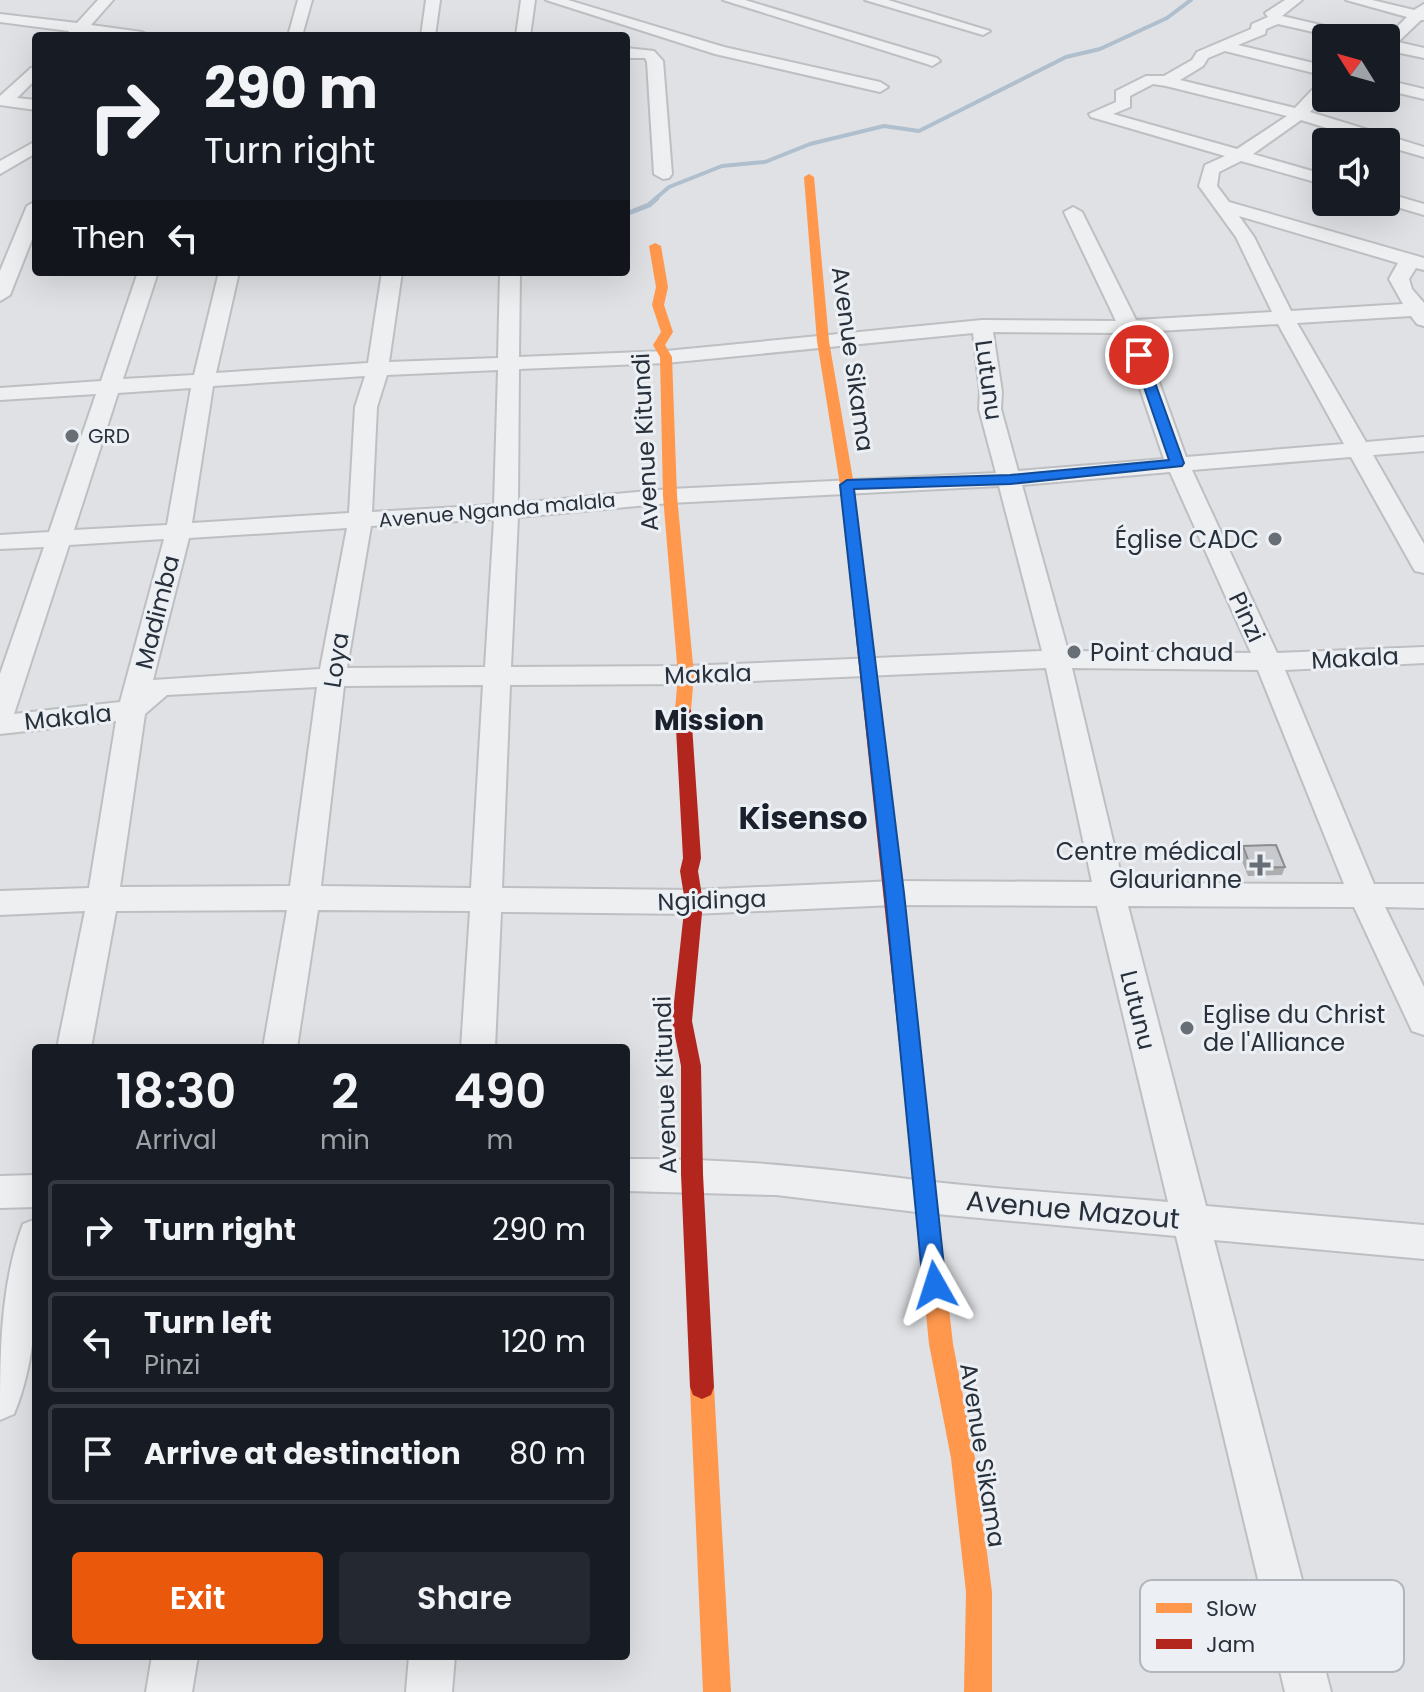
<!DOCTYPE html>
<meta charset="utf-8">
<style>
body{margin:0;font-family:Poppins,sans-serif;background:#242831;color:#f1f3f6;height:100vh;display:flex;flex-direction:column;font-size:30px;white-space:nowrap}
*{box-sizing:border-box;margin:0}
p{font-size:26px;color:#9ea1a6}
.icon{flex:none;width:44px;height:44px;fill:none;stroke:currentColor;stroke-width:2;stroke-linecap:round;stroke-linejoin:round}
.map{position:relative;flex:1;overflow:hidden}
.sheet{position:absolute;left:32px;top:1044px;width:598px;height:616px;display:flex;flex-direction:column;background:#171b24;border-radius:8px;box-shadow:0 8px 32px #0002}
.sheet>*{flex:none}
.banner{position:absolute;left:32px;top:32px;width:598px;height:244px;border-radius:8px;box-shadow:0 8px 32px #0002;background:#171b24;color:#f1f3f6;overflow:hidden}
.needle{width:52px;rotate:307deg}
.controls{position:absolute;left:1312px;top:24px;display:grid;gap:16px}
.controls a{display:grid;place-items:center;width:88px;height:88px;border-radius:8px;background:#171b24;box-shadow:0 8px 32px #0002;font-size:40px}
.pin{position:absolute;display:grid;place-items:center;width:68px;height:68px;color:#fff;margin:-34px;border:4px solid #fff;border-radius:50%;box-shadow:0 2px 8px #0007}
.me{position:absolute;width:88px;margin:-44px;rotate:354deg;stroke-linejoin:round;filter:drop-shadow(0 0 6px #0008)}
.turn{display:flex;align-items:center;gap:28px;height:168px;padding:0 40px;font-size:36px}
.turn .icon{width:104px;height:104px;stroke-width:2.5}
.turn b{display:block;font-size:56px;line-height:68px}
.then{display:flex;align-items:center;height:76px;padding:0 40px;background:#0003;gap:16px;font-size:30px}
.eta{display:flex;justify-content:space-evenly;align-items:center;height:136px;text-align:center}
.eta b{font-size:48px;font-weight:600;line-height:56px}
.cta{display:flex;gap:16px;margin-top:auto;padding:16px 40px}
.cta a{flex:1;height:92px;border-radius:8px;background:#ea580c;color:#fff;font-size:32px;font-weight:600;line-height:92px;text-align:center}
.cta a+a{background:#242831;color:#f1f3f6}
ul{padding:0;list-style:none}
li{display:flex;align-items:center;gap:24px;height:100px;margin:0 16px 12px;padding:0 24px;border:4px solid #363941;border-radius:8px}
li div{flex:1}
li b{display:block;font-size:30px}
li em{font-style:normal}
.map>svg:first-child{display:block}
.lines{fill:none;stroke-linecap:round;stroke-linejoin:round}
.stream-far1{stroke:#afbfce;stroke-width:4}
.stream{stroke:#afbfce;stroke-width:5}
.street-casing{stroke:#bdbfc2;stroke-width:4}
.street{fill:#eeeff1;fill-rule:evenodd}
.slow{fill:#ff974d;fill-rule:evenodd}
.jam{fill:#b3261e;fill-rule:evenodd}
.wall{fill:#abadaf}
.building{fill:#c7c9cc;stroke:#8b8d8f;stroke-width:2}
.route{fill:#1a73e8;stroke:#114b97;stroke-width:2}
.poi-dot{fill:#686e76;stroke:#ecf0f4;stroke-width:3}
.labels{text-anchor:middle;dominant-baseline:central;stroke-width:6;stroke-linejoin:round;paint-order:stroke}
.far-poi-label{font-size:20px;fill:#28303b;stroke:#ecf0f4;text-anchor:start}
.far-street-label{font-size:20px;fill:#28303b;stroke:#ecf0f4}
.street-label{font-size:24px;fill:#28303b;stroke:#ecf0f4}
.poi-label{font-size:24px;fill:#28303b;stroke:#ecf0f4;text-anchor:end}
.quarter-label{font-size:28px;font-weight:bold;fill:#1a212c;stroke:#ecf0f4}
.near-street-label{font-size:28px;fill:#28303b;stroke:#ecf0f4}
.district-label{font-size:32px;font-weight:bold;fill:#1a212c;stroke:#ecf0f4}
.key{fill:#ecf0f4;stroke:#b1b6bc;stroke-width:2}
.key-label{font-size:22px;fill:#28303b}
</style>
<div class="map">
<svg width="1424" height="1692" viewBox="0 0 1424 1692">
<rect width="100%" height="100%" fill="#dfe1e4"/>
<g class="lines">
<!-- stream-far1 -->
<polyline class="stream-far1" points="654,200 669,187 722,166 765,162 810,144 884,126 919,131 1066,57 1100,49 1167,18 1191,0"/>
<!-- stream -->
<polyline class="stream" points="626,214 649,205 657,198"/>
<defs>
<g id="street">
<polygon points="98,0 113,0 91,25 142,32 149,36 84,33 81,36 66,36 69,31 0,22 0,14 77,23"/>
<polygon points="298,0 312,0 302,36 288,36"/>
<polygon points="426,0 440,0 435,36 421,36"/>
<polygon points="521,0 535,0 530,36 516,36"/>
<polygon points="546,0 568,0 724,47 880,82 888,87 880,92 715,54"/>
<polygon points="723,0 745,0 937,58 940,61 932,66 927,64"/>
<polygon points="865,0 888,0 990,31 983,35"/>
<path d="M1285 0H1302L1282 16 1364 35 1366 38H1340L1278 24 1266 29 1265 34 1238 45 1326 66V76L1225 51 1208 58 1203 66 1180 80 1295 108 1312 90 1326 82V94L1310 112 1424 147V157L1386 146V142H1373L1301 120 1253 154 1326 175V185L1241 161 1219 172 1217 186 1229 202 1424 258V270L1416 268 1409 279 1412 289 1424 303V326L1417 324 1411 316 1297 323 1366 442 1424 437V451L1373 455 1424 544V573L1415 571 1412 566 1351 457 1192 470 1277 653 1424 647V663L1285 670 1374 884H1424V908L1385 907 1424 987V1035L1412 1031 1354 907 1128 906 1206 1206 1424 1225V1259L1214 1240 1331 1692H1285L1176 1236 925 1213 776 1195 626 1191V1159C727 1158 825 1168 924 1181 1005 1190 1087 1195 1168 1202L1097 906 894 905 694 914 501 912 495 1048H461L470 911 318 910 297 1048H263L287 910 116 911 91 1048H57L85 911 0 915V891L89 888 116 721 0 734V674L44 547 0 549V535L49 532 96 394 0 400V388L101 381 138 272H158L123 379 194 375 219 272H239L216 373 368 363 382 272H402L389 362 498 358 500 272H520L519 357 666 351 982 320 1116 321 1064 212 1073 207 1082 212 1136 320 1272 312 1236 237 1199 186 1205 165 1225 156 1091 117 1089 114 1116 102V91L1146 76H1164L1192 60 1197 52 1251 29 1252 24 1268 17 1265 13ZM1153 84 1166 86 1287 116 1237 149 1113 114 1130 107V96ZM1239 216 1398 263 1389 279 1403 304 1291 311 1254 237ZM1278 324 1344 444 1186 457 1141 332ZM993 332 1121 333 1164 459 1018 471 1001 409 1002 392ZM973 333 980 392 979 409 996 473 670 489 518 503 519 369 666 363ZM498 370 494 505 372 512 377 407 387 375ZM365 376 355 407 349 513 192 523 213 386ZM191 388 167 525 74 530 118 393ZM1170 472 1251 653 1068 651 1022 485ZM999 486 1042 651 686 666 511 667 518 517 670 503ZM494 519 485 667 347 668 371 526ZM347 528 320 669 153 680 189 538ZM164 539 120 702 14 714 69 545ZM1046 668 1092 882 894 881 694 890 502 888 510 685 686 684ZM1072 668 1258 670 1344 884 1123 883ZM483 685 471 888 321 886 344 686ZM317 687 290 886 120 887 145 714 167 695Z"/>
<polygon points="1346,0 1372,0 1414,10 1424,4 1424,20 1421,20 1398,42 1424,48 1424,58 1386,50 1386,38 1407,17"/>
<polygon points="626,48 654,51 663,61 672,174 669,178 663,179 654,174 647,62 645,58 626,58"/>
<polygon points="36,66 36,79 17,98 36,100 36,110 0,105 0,96 31,68"/>
<polygon points="1386,80 1424,89 1424,99 1386,90"/>
<polygon points="36,141 36,153 0,174 0,161"/>
<polygon points="1386,193 1424,204 1424,215 1380,202 1386,202"/>
<polygon points="36,201 36,229 10,295 0,301 0,271 27,206"/>
<polygon points="36,1175 36,1207 0,1208 0,1176"/>
<path d="M36 1219C36 1284 40 1352 14 1414L0 1420C0 1355 0 1285 23 1224Z"/>
<polygon points="152,1656 198,1656 192,1692 146,1692"/>
<polygon points="409,1656 455,1656 452,1692 406,1692"/>
</g>
</defs>
<!-- street casing -->
<use href="#street" class="street-casing"/>
<!-- street -->
<use href="#street" class="street"/>
<!-- slow -->
<g class="slow">
<polygon points="809,174 814,177 829,341 854,485 869,610 861,615 853,610 840,485 817,341 804,177"/>
<polygon points="655,243 661,246 668,287 664,305 673,332 665,345 672,357 677,496 694,675 691,710 683,716 675,710 678,675 663,496 660,357 653,345 661,332 652,305 656,287 649,246"/>
<polygon points="916,1099 923,1102 926,1108 953,1344 975,1458 992,1592 992,1692 964,1692 966,1592 951,1458 929,1344 906,1108 909,1102"/>
<polygon points="702,1375 711,1379 714,1387 731,1692 703,1692 690,1387 693,1379"/>
</g>
<!-- jam -->
<g class="jam">
<polygon points="861,605 869,610 926,1108 923,1114 916,1117 909,1114 906,1108 853,610"/>
<polygon points="683,704 691,710 701,858 698,871 703,902 692,1021 701,1066 703,1174 714,1387 711,1395 702,1399 693,1395 690,1387 681,1174 681,1066 672,1021 685,902 680,871 683,858 675,710"/>
</g>
</g>
<!-- wall -->
<polygon class="wall" points="1243,846 1285,867 1282,875 1248,876 1239,854"/>
<!-- building -->
<polygon class="building" points="1276,845 1285,867 1251,868 1243,846"/>
<!-- route -->
<polygon class="route" points="1139,351 1145,355 1184,463 1182,466 1010,484 854,489 904,893 946,1285 943,1293 935,1296 926,1293 923,1285 885,893 840,485 847,480 1010,475 1169,460 1133,355"/>
<!-- markers -->
<g class="poi-dot">
<circle cx="72" cy="436" r="8"/>
<circle cx="1275" cy="539" r="8"/>
<circle cx="1074" cy="652" r="8"/>
<path d="M1256 853h8v8h8v8h-8v8h-8v-8h-8v-8h8z"/>
<circle cx="1187" cy="1028" r="8"/>
</g>
<g class="labels">
<!-- far-poi labels -->
<g class="far-poi-label">
<text x="88" y="436">GRD</text>
</g>
<!-- far-street labels -->
<g class="far-street-label">
<text transform="translate(497 510) rotate(-5)">Avenue Nganda malala</text>
</g>
<!-- street labels -->
<g class="street-label">
<text transform="translate(853 359) rotate(82)">Avenue Sikama</text>
<text transform="translate(989 380) rotate(82)">Lutunu</text>
<text transform="translate(645 442) rotate(-93)">Avenue Kitundi</text>
<text transform="translate(157 612) rotate(-76)">Madimba</text>
<text transform="translate(1247 617) rotate(65)">Pinzi</text>
<text transform="translate(1355 658) rotate(-3)">Makala</text>
<text transform="translate(336 660) rotate(-81)">Loya</text>
<text transform="translate(708 674) rotate(-2)">Makala</text>
<text transform="translate(68 717) rotate(-6)">Makala</text>
<text transform="translate(712 900) rotate(-2)">Ngidinga</text>
<text transform="translate(1138 1010) rotate(76)">Lutunu</text>
<text transform="translate(665 1085) rotate(-92)">Avenue Kitundi</text>
<text transform="translate(983 1455) rotate(81)">Avenue Sikama</text>
</g>
<!-- poi labels -->
<g class="poi-label">
<text x="1259" y="539">Église CADC</text>
<text x="1090" y="652" text-anchor="start">Point chaud</text>
<text x="1242" y="851">Centre médical<tspan x="1242" dy="28">Glaurianne</tspan></text>
<text x="1203" y="1014" text-anchor="start">Eglise du Christ<tspan x="1203" dy="28">de l'Alliance</tspan></text>
</g>
<!-- quarter labels -->
<g class="quarter-label">
<text x="709" y="720">Mission</text>
</g>
<!-- near-street labels -->
<g class="near-street-label">
<text transform="translate(1073 1210) rotate(5)">Avenue Mazout</text>
</g>
<!-- district labels -->
<g class="district-label">
<text x="803" y="817">Kisenso</text>
</g>
</g>
<!-- legend -->
<rect x="1140" y="1580" width="264" height="92" rx="12" class="key"/>
<rect x="1156" y="1603" width="36" height="10" fill="#ff974d"/>
<rect x="1156" y="1639" width="36" height="10" fill="#b3261e"/>
<g class="key-label">
<text x="1206" y="1616">Slow</text>
<text x="1206" y="1652">Jam</text>
</g>
</svg>
<div class="controls">
<a><svg class="needle" viewBox="-14 -14 28 28"><path d="M0-13l5 13h-10z" fill="#e53935"/><path d="M0 13l5-13h-10z" fill="#9ea1a6"/></svg></a>
<a><svg class="icon" aria-label="sound" viewBox="0 0 24 24"><path d="M4 9h4l5-4v14l-5-4H4zM17 9q2 3 0 6"/></svg></a>
</div>
<div class="pin" style="left:1139px;top:355px;background:#d93025"><svg class="icon" aria-label="arrive" viewBox="0 0 24 24"><path d="M6 21V4h12l-3 4 3 4H6"/></svg></div>
<svg class="me" style="left:935px;top:1285px" viewBox="-20 -20 40 40"><path d="M0-17L14 15 0 8-14 15z" fill="#1a73e8" stroke="#fff" stroke-width="4"/></svg>
<div class="banner">
<div class="turn"><svg class="icon" aria-label="right" viewBox="0 0 24 24"><path d="M7 20v-9h11M14 6l5 5-5 5"/></svg><div><b>290 m</b>Turn right</div></div>
<div class="then">Then<svg class="icon" aria-label="left" viewBox="0 0 24 24"><path d="M17 20v-9H6M10 6l-5 5 5 5"/></svg></div>
</div>
<section class="sheet">
<div class="eta">
<div><b>18:30</b><p>Arrival</p></div>
<div><b>2</b><p>min</p></div>
<div><b>490</b><p>m</p></div>
</div>
<ul>
<li><svg class="icon" aria-label="right" viewBox="0 0 24 24"><path d="M7 20v-9h11M14 6l5 5-5 5"/></svg><div><b>Turn right</b></div><em>290 m</em></li>
<li><svg class="icon" aria-label="left" viewBox="0 0 24 24"><path d="M17 20v-9H6M10 6l-5 5 5 5"/></svg><div><b>Turn left</b><p>Pinzi</p></div><em>120 m</em></li>
<li><svg class="icon" aria-label="arrive" viewBox="0 0 24 24"><path d="M6 21V4h12l-3 4 3 4H6"/></svg><div><b>Arrive at destination</b></div><em>80 m</em></li>
</ul>
<div class="cta"><a>Exit</a><a>Share</a></div>
</section>
</div>
